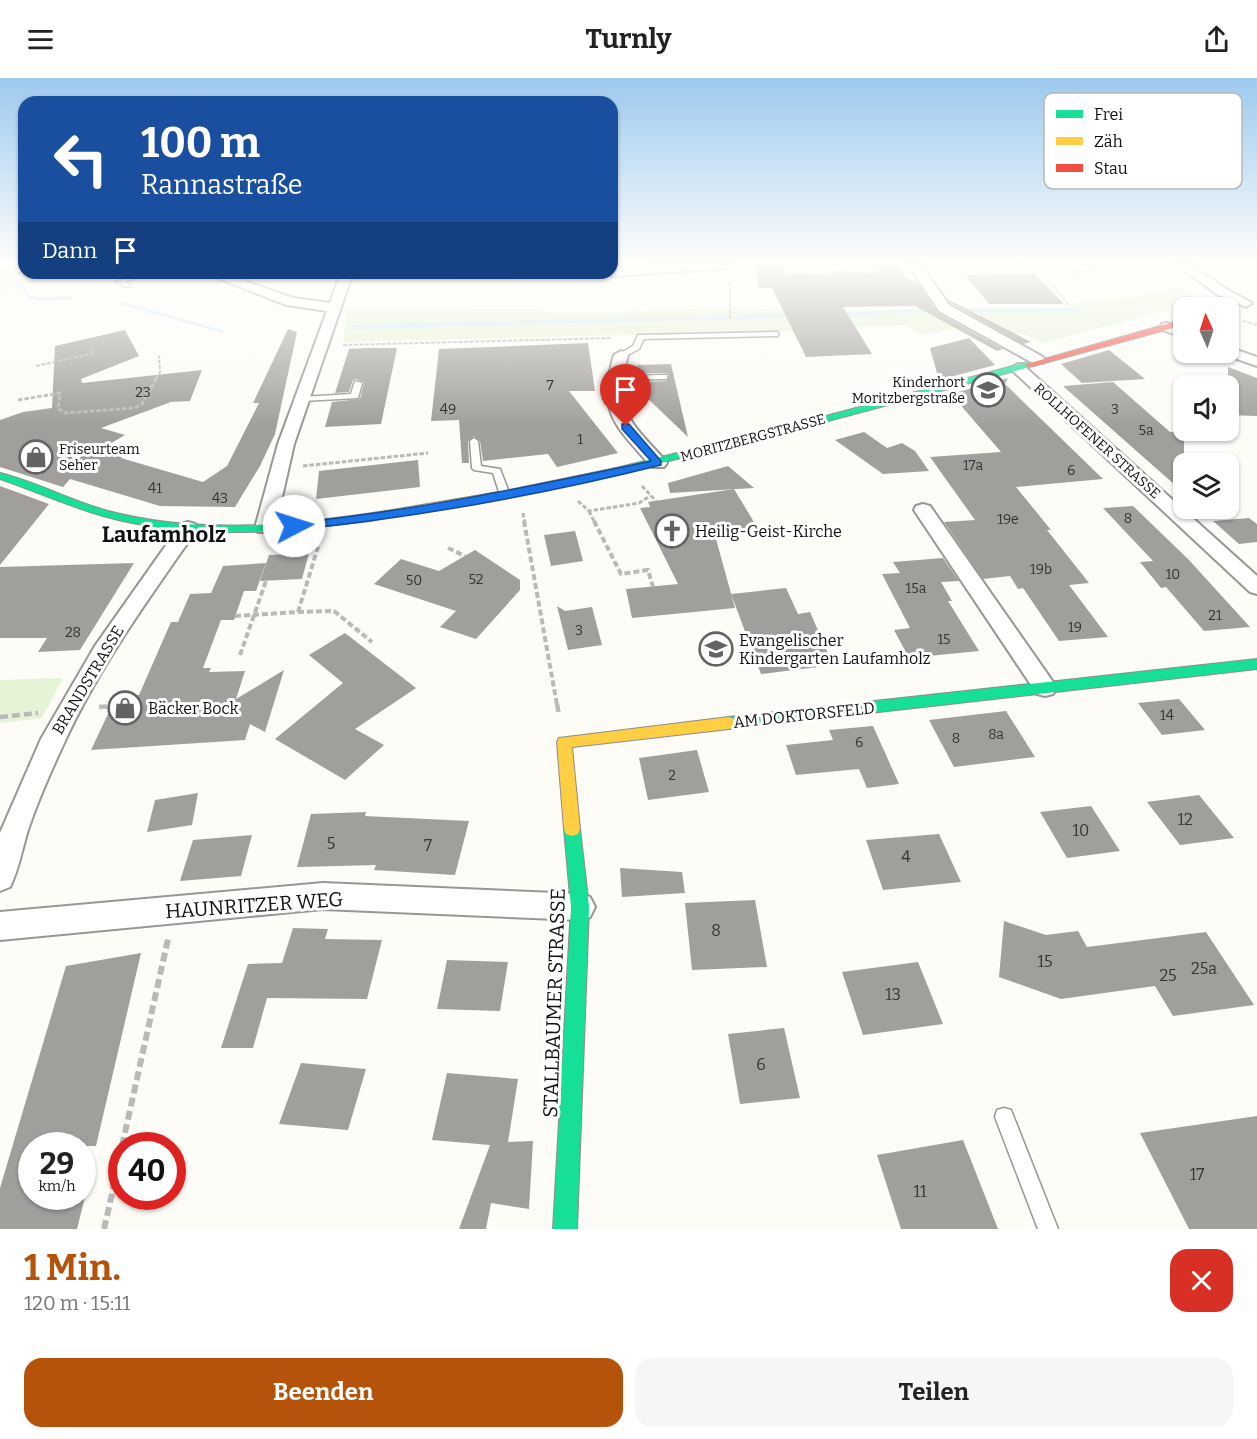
<!DOCTYPE html>
<html lang="de">
<meta charset="utf-8">
<style>
body{margin:0;font-family:Bitter,serif;background:#f6f6f6;color:#222;height:100vh;display:flex;flex-direction:column;font-size:22px;white-space:nowrap}
*{box-sizing:border-box;margin:0}
p{font-size:20px;color:#767676}
.icon{flex:none;width:33px;height:33px;fill:none;stroke:currentColor;stroke-width:2;stroke-linecap:round;stroke-linejoin:round}
.map{position:relative;height:1151px;overflow:hidden}
.sheet{display:flex;flex-direction:column;background:#fff;flex:1}
.sheet>*{flex:none}
.hud{position:absolute;left:18px;top:18px;width:600px;height:183px;border-radius:18px;box-shadow:0 2px 4px #0004;background:#1a4fa0;color:#fff;overflow:hidden}
.needle{width:39px;rotate:357deg}
.controls{position:absolute;left:1173px;top:219px;display:grid;gap:12px}
.controls a{display:grid;place-items:center;width:66px;height:66px;border-radius:12px;background:#fff;box-shadow:0 2px 4px #0004;font-size:30px}
.speed{position:absolute;left:18px;top:1054px;display:flex;gap:12px;font-size:30px;font-weight:700;text-align:center}
.speed>*{display:grid;place-content:center;width:78px;height:78px;border-radius:50%;background:#fff;box-shadow:0 2px 4px #0004;line-height:1}
.speed small{font-size:15px;font-weight:400}
.speed .limit{border:9px solid #d22;background:#fff;color:#111}
.pin{position:absolute;display:grid;place-items:center;width:51px;height:51px;color:#fff;margin:-62px -26px;border-radius:50% 50% 50% 0;rotate:-45deg;box-shadow:0 0 6px #0007}
.pin .icon{rotate:45deg}
.me{position:absolute;width:66px;margin:-33px;rotate:85deg;stroke-linejoin:round;filter:drop-shadow(0 0 4px #0008)}
.turn{display:flex;align-items:center;gap:21px;height:126px;padding:0 24px;font-size:27px}
.turn .icon{width:78px;height:78px;stroke-width:2.5}
.turn b{display:block;font-size:42px;line-height:51px}
.then{display:flex;align-items:center;height:57px;padding:0 24px;background:#0003;gap:12px;font-size:22px}
.round{display:grid;place-items:center;flex:none;width:63px;height:63px;border-radius:18px;background:#f6f6f6}
.headline{display:flex;align-items:center;justify-content:space-between;height:102px;padding:0 24px}
h1{font-size:36px;font-weight:700;line-height:45px;color:#b45309}
.action{display:flex;gap:12px;margin-top:auto;padding:12px 24px}
.action a{flex:1;height:69px;border-radius:18px;background:#b45309;color:#fff;font-size:24px;font-weight:700;line-height:69px;text-align:center}
.action a+a{background:#f6f6f6;color:#222}
header{display:flex;justify-content:space-between;align-items:center;height:78px;padding:0 24px;background:#fff;font-size:27px;font-weight:700}
.map>svg:first-child{display:block}
.green{fill:#e7f3d7}
.lines{fill:none;stroke-linecap:round;stroke-linejoin:round}
.stream{fill:#cde8f7;fill-rule:evenodd}
.building{fill:#a19f9c}
.lane-casing{stroke:#979795;stroke-width:3}
.street-casing{stroke:#979795;stroke-width:4}
.fast-casing{stroke:#8e8d8b;stroke-width:2}
.slow-casing{stroke:#8e8d8b;stroke-width:2}
.jam-casing{stroke:#8e8d8b;stroke-width:2}
.path-far4{stroke:#b9b9b8;stroke-width:2;stroke-dasharray:4 1.5;stroke-linecap:butt}
.path-far3{stroke:#b9b9b8;stroke-width:3;stroke-dasharray:4.5 2;stroke-linecap:butt}
.path-far2{stroke:#b9b9b8;stroke-width:4;stroke-dasharray:6 3;stroke-linecap:butt}
.path-far1{stroke:#b9b9b8;stroke-width:4.5;stroke-dasharray:8 4;stroke-linecap:butt}
.path{stroke:#b9b9b8;stroke-width:6;stroke-dasharray:9 4.5;stroke-linecap:butt}
.lane{fill:#fffffe;fill-rule:evenodd}
.street{fill:#fffffe;fill-rule:evenodd}
.fast{fill:#16e098;fill-rule:evenodd}
.slow{fill:#ffcf43;fill-rule:evenodd}
.jam{fill:#f24e42;fill-rule:evenodd}
.route{fill:#1a73e8;stroke:#114b97;stroke-width:1.5}
.labels{text-anchor:middle;dominant-baseline:central;stroke-width:6;stroke-linejoin:round;paint-order:stroke}
.far-poi-label{font-size:14px;fill:#111;stroke:#fff;text-anchor:end}
.number-label{font-size:14px;fill:#353434}
.far-street-label{font-size:14px;fill:#111;stroke:#fff}
.poi-label{font-size:16px;fill:#111;stroke:#fff;text-anchor:start}
.street-label{font-size:16px;fill:#111;stroke:#fff}
.near-number-label{font-size:16px;fill:#353434}
.near-street-label{font-size:20px;fill:#111;stroke:#fff}
.district-label{font-size:22px;font-weight:bold;fill:#111;stroke:#fff}
.key{fill:#fff;stroke:#b8b8b8;stroke-width:1.5}
.key-label{font-size:16px;fill:#111}
</style>
<header><svg class="icon" aria-label="menu" viewBox="0 0 24 24"><path d="M4 6h16M4 12h16M4 18h16"/></svg>Turnly<svg class="icon" aria-label="share" viewBox="0 0 24 24"><path d="M12 15V3M7 8l5-5 5 5M5 13v7h14v-7"/></svg></header>
<div class="map">
<svg width="1257" height="1151" viewBox="0 0 1257 1151">
<rect width="100%" height="100%" fill="#fdfcf7"/>
<!-- green -->
<g class="green">
<polygon points="0,194 50,198 0,217"/>
<polygon points="1179,208 1199,223 1044,265 1023,255 1010,259 969,238 962,230 1071,230 1069,226 1129,220"/>
<polygon points="724,230 842,233 934,231 962,248 923,257 905,247 782,253 343,264 347,232 532,231 561,236"/>
<polygon points="63,600 42,640 0,645 0,602"/>
</g>
<g class="lines">
<!-- stream -->
<g class="stream">
<polygon points="0,205 23,207 31,218 41,219 71,218 74,220 71,222 41,223 29,221 19,209 0,207"/>
<polygon points="118,224 122,224 225,253 220,254 118,226"/>
<polygon points="937,230 940,232 939,233 837,239 834,237 837,235"/>
<polygon points="1077,230 1080,232 1079,233 968,235 965,233 968,231"/>
<polygon points="797,236 799,237 799,239 737,241 734,239 737,237"/>
<polygon points="725,238 728,240 727,241 352,251 349,249 352,247"/>
</g>
</g>
<!-- building -->
<g class="building">
<polygon points="754,186 783,186 785,195 832,197 831,193 875,195 870,186 896,186 905,199 919,206 938,235 1003,271 997,273 915,228 843,229 872,276 806,279 772,210 759,210"/>
<polygon points="1035,196 1064,226 989,226 965,197"/>
<polygon points="947,221 1031,264 1023,266 951,225"/>
<polygon points="288,251 297,254 275,356 260,388 235,429 160,428 70,401 63,409 0,389 0,342 23,334 52,330 55,268 125,252 139,278 81,301 82,305 202,292 190,323 171,324 101,350 125,357 108,367 132,373 121,380 203,404 227,388 259,325 253,325"/>
<polygon points="969,260 995,287 939,302 930,270"/>
<polygon points="588,265 595,313 569,313 618,375 557,389 548,376 483,383 480,363 474,358 468,363 469,385 462,385 459,342 431,343 439,271"/>
<polygon points="367,270 397,270 381,346 325,349 332,324 360,321 364,304 356,301 353,302 349,314 335,315 349,271"/>
<polygon points="1109,272 1145,301 1082,305 1061,286"/>
<polygon points="671,286 688,359 642,315 640,304 667,303 669,297 667,295 638,295 637,287"/>
<polygon points="1228,289 1257,300 1257,338 1228,337"/>
<polygon points="1008,300 1005,306 1103,401 1016,409 1051,452 1047,452 1089,505 1069,507 1108,559 1059,563 1023,510 1018,511 1010,498 983,501 944,444 975,442 930,379 1001,374 951,316"/>
<polygon points="1113,304 1170,354 1184,353 1184,415 1063,308"/>
<polygon points="864,354 887,370 902,365 915,373 929,393 883,396 835,362"/>
<polygon points="418,382 420,409 316,421 319,393"/>
<polygon points="728,388 754,410 670,415 668,405"/>
<polygon points="0,408 49,426 0,487"/>
<polygon points="734,411 760,454 716,461 735,530 632,540 626,511 678,506 640,430 650,429 648,424"/>
<polygon points="1133,428 1188,481 1250,549 1204,553 1166,509 1161,510 1140,484 1153,483 1103,430"/>
<polygon points="1249,440 1257,446 1257,464 1239,466 1213,443"/>
<polygon points="575,453 583,483 551,488 544,457"/>
<polygon points="475,472 520,502 520,512 476,561 440,549 456,533 374,506 401,481 439,493"/>
<polygon points="309,475 302,501 260,503 269,477"/>
<polygon points="943,480 959,503 941,504 952,523 948,523 979,573 909,580 894,552 910,550 882,496 900,495 893,484"/>
<polygon points="134,485 80,572 38,574 47,560 0,560 0,489"/>
<polygon points="266,485 256,513 244,513 234,542 221,542 203,590 211,590 209,594 245,593 236,621 284,592 265,654 250,646 245,662 91,672 116,619 139,617 171,544 178,544 190,516 211,515 223,488"/>
<polygon points="786,510 798,536 810,534 833,587 761,596 731,516"/>
<polygon points="557,528 565,533 592,529 602,567 568,572"/>
<polygon points="345,555 416,610 355,651 384,667 345,702 275,661 343,605 309,577"/>
<polygon points="1179,621 1205,652 1162,657 1138,625"/>
<polygon points="1006,633 1035,679 954,689 929,642"/>
<polygon points="873,648 899,706 867,710 859,691 796,697 786,667 833,662 829,652"/>
<polygon points="697,672 709,714 648,722 639,680"/>
<polygon points="198,715 192,747 147,754 155,722"/>
<polygon points="1199,717 1234,760 1180,767 1147,724"/>
<polygon points="1091,728 1120,773 1067,780 1040,734"/>
<polygon points="366,734 365,738 469,743 455,797 374,792 376,787 297,789 311,736"/>
<polygon points="939,756 961,804 883,812 866,762"/>
<polygon points="252,757 241,798 180,803 193,762"/>
<polygon points="620,790 682,794 685,815 622,819"/>
<polygon points="755,822 767,889 692,892 685,825"/>
<polygon points="1004,843 1046,857 1078,853 1087,869 1206,854 1254,927 1173,938 1155,908 1061,921 999,899"/>
<polygon points="293,850 328,851 325,861 382,862 367,921 267,920 253,970 221,970 248,886 282,885"/>
<polygon points="141,875 96,1068 32,1068 32,1119 85,1119 77,1151 0,1151 0,1110 66,888"/>
<polygon points="447,882 508,884 500,933 437,931"/>
<polygon points="918,884 943,946 863,957 842,894"/>
<polygon points="784,950 800,1020 740,1026 728,956"/>
<polygon points="301,985 366,991 348,1052 279,1046"/>
<polygon points="447,995 518,1001 508,1064 533,1063 529,1131 491,1125 486,1151 459,1151 490,1067 432,1062"/>
<polygon points="1257,1038 1257,1151 1189,1151 1140,1055"/>
<polygon points="963,1062 998,1151 901,1151 877,1077"/>
</g>
<g class="lines">
<defs>
<g id="lane">
<polygon points="141,195 150,195 125,204 130,207 130,209 126,209 116,204"/>
<polygon points="775,254 778,254 778,258 644,261 639,271 624,279 617,277 633,268 638,257 641,257"/>
<polygon points="664,297 667,297 667,301 613,302 609,300 613,298"/>
<polygon points="355,303 362,305 358,320 302,323 298,321 302,319 351,316"/>
<polygon points="474,360 478,363 481,388 500,391 510,417 508,419 502,419 500,417 493,395 474,392 472,390 470,363"/>
<polygon points="1004,1030 1011,1032 1058,1151 1038,1151 995,1039 997,1032"/>
</g>
<g id="street">
<polygon points="670,186 734,186 728,190 612,198 607,195 612,195 612,190"/>
<polygon points="908,186 920,186 949,227 1043,279 1045,282 1043,285 1033,285 939,233"/>
<polygon points="1175,186 1190,186 1226,211 1252,225 1246,229 1218,217"/>
<polygon points="205,195 222,195 293,220 330,225 341,195 568,195 562,199 351,200 294,366 275,450 272,454 258,454 255,450 278,366 327,233 286,227"/>
<polygon points="1167,245 1184,250 1184,259 1162,252 1160,249 1162,246"/>
<polygon points="1228,269 1257,279 1257,288 1223,276 1222,274 1228,274"/>
<path d="M621 273 628 277C614 332 628 342 664 381L667 385 664 389H652C615 347 597 335 614 277Z"/>
<polygon points="1018,286 1023,287 1257,498 1257,516 1250,514 1013,293 1011,290"/>
<polygon points="923,426 930,428 1053,604 1057,610 1053,616 1045,618 1037,616 914,432 916,428"/>
<path d="M188 444 195 446 198 450C150 519 100 587 65 663 51 693 38 722 28 752 22 771 19 791 10 809L0 813V755L41 661 95 568 181 446Z"/>
<polygon points="323,805 580,816 590,819 595,829 590,839 580,842 323,831 0,862 0,834"/>
</g>
<g id="fast">
<polygon points="1027,284 1030,285 1030,289 802,350 616,396 611,393 612,391 796,346"/>
<path d="M0 395C37 404 71 423 108 433 199 457 294 447 386 433L392 436C382 444 348 445 334 447 258 457 178 459 103 438 68 428 35 413 0 401Z"/>
<polygon points="1257,581 1257,591 729,651 724,649 722,645 724,641 729,639"/>
<polygon points="572,744 578,746 580,751 589,829 577,1151 553,1151 571,829 564,751 566,746"/>
</g>
<g id="slow">
<polygon points="616,390 620,391 620,395 505,419 386,439 380,436 386,433 505,413"/>
<polygon points="729,639 734,641 736,645 734,649 729,651 572,669 580,751 578,756 572,758 566,756 564,751 557,664 559,660"/>
</g>
<polygon id="jam" points="1181,242 1184,242 1184,247 1030,289 1023,287"/>
</defs>
<!-- lane casing -->
<use href="#lane" class="lane-casing"/>
<!-- street casing -->
<use href="#street" class="street-casing"/>
<!-- fast casing -->
<use href="#fast" class="fast-casing"/>
<!-- slow casing -->
<use href="#slow" class="slow-casing"/>
<!-- jam casing -->
<use href="#jam" class="jam-casing"/>
<!-- path-far4 -->
<g class="path-far4">
<polyline points="0,194 49,197"/>
<polyline points="1073,196 1071,194 1096,193 1090,187 1162,187"/>
<polyline points="730,204 730,241"/>
<polyline points="1052,207 1067,225 1066,228"/>
<polyline points="1243,243 1257,247"/>
<polyline points="343,267 612,260"/>
<polyline points="36,288 91,276 93,270"/>
<polyline points="156,301 160,294 159,278"/>
</g>
<!-- path-far3 -->
<g class="path-far3">
<polyline points="18,322 60,315 58,330 65,335 134,330 142,326 157,299"/>
<polyline points="303,388 428,375"/>
<polyline points="642,408 656,423"/>
<polyline points="578,423 589,433 639,425 650,418"/>
<polyline points="589,433 595,445"/>
<polyline points="523,435 525,445"/>
</g>
<!-- path-far2 -->
<g class="path-far2">
<polyline points="524,443 557,627"/>
<polyline points="594,443 621,496 648,492 653,509"/>
<polyline points="448,470 465,478"/>
<polyline points="298,534 334,533 372,564"/>
<polyline points="235,538 298,534 318,469"/>
<polyline points="240,577 266,503"/>
</g>
<!-- path-far1 -->
<g class="path-far1">
<polyline points="557,626 559,637"/>
<polyline points="99,629 112,628"/>
<polyline points="0,639 38,635"/>
</g>
<!-- path -->
<g class="path">
<polyline points="122,1068 168,861"/>
<polyline points="104,1151 122,1072"/>
</g>
<!-- lane -->
<use href="#lane" class="lane"/>
<!-- street -->
<use href="#street" class="street"/>
<!-- fast -->
<use href="#fast" class="fast"/>
<!-- slow -->
<use href="#slow" class="slow"/>
<!-- jam -->
<use href="#jam" class="jam"/>
</g>
<!-- sky -->
<linearGradient id="sky" x2="0" y2="1"><stop stop-color="#9dc9ee"/><stop offset="0.53" stop-color="#fefefb"/><stop offset="1" stop-color="#fefefb" stop-opacity="0"/></linearGradient>
<rect width="1257" height="348" fill="url(#sky)"/>
<!-- route -->
<path class="route" d="M622 346H629L661 383V387C541 417 417 439 294 452L288 448 294 445C414 433 532 408 651 383L622 351Z"/>
<!-- icons -->
<defs>
<symbol id="school-ring" viewBox="-11 -11 22 22"><circle r="9.5" fill="#fff" stroke="#646362" stroke-width="1.5"/><path d="M0-5L7-2L0 1L-7-2ZM-4 1L0 2.5L4 1V4Q0 6-4 4Z" fill="#646362"/></symbol>
<symbol id="shop-ring" viewBox="-11 -11 22 22"><circle r="9.5" fill="#fff" stroke="#646362" stroke-width="1.5"/><path d="M-5-2.5h2.3a2.7 3.5 0 0 1 5.4 0H5L5.5 6h-11ZM-1.5-2.5h3a1.5 2.3 0 0 0-3 0Z" fill="#646362"/></symbol>
<symbol id="church-ring" viewBox="-11 -11 22 22"><circle r="9.5" fill="#fff" stroke="#646362" stroke-width="1.5"/><path d="M-1.2-6h2.4v3.5h3.3v2.4h-3.3V6h-2.4V-.1h-3.3v-2.4h3.3Z" fill="#646362"/></symbol>
</defs>
<g fill-rule="evenodd">
<use href="#school-ring" x="969" y="293" width="38" height="38"/>
<use href="#shop-ring" x="17" y="360" width="38" height="38"/>
<use href="#church-ring" x="653" y="434" width="38" height="38"/>
<use href="#school-ring" x="697" y="552" width="38" height="38"/>
<use href="#shop-ring" x="106" y="611" width="38" height="38"/>
</g>
<g class="labels">
<!-- far-poi labels -->
<g class="far-poi-label">
<text x="965" y="304">Kinderhort<tspan x="965" dy="16">Moritzbergstraße</tspan></text>
<text x="59" y="371" text-anchor="start">Friseurteam<tspan x="59" dy="16">Seher</tspan></text>
</g>
<!-- number labels -->
<g class="number-label">
<text x="550" y="307">7</text>
<text x="143" y="314">23</text>
<text x="448" y="331">49</text>
<text x="1115" y="331">3</text>
<text x="1146" y="352">5a</text>
<text x="580" y="361">1</text>
<text x="973" y="387">17a</text>
<text x="1071" y="392">6</text>
<text x="155" y="410">41</text>
<text x="220" y="420">43</text>
<text x="1128" y="440">8</text>
<text x="1008" y="441">19e</text>
<text x="1041" y="491">19b</text>
<text x="1173" y="496">10</text>
<text x="476" y="501">52</text>
<text x="414" y="502">50</text>
<text x="916" y="510">15a</text>
<text x="1215" y="537">21</text>
<text x="1075" y="549">19</text>
<text x="579" y="552">3</text>
<text x="73" y="554">28</text>
<text x="944" y="561">15</text>
<text x="1167" y="637">14</text>
<text x="996" y="656">8a</text>
<text x="956" y="660">8</text>
<text x="859" y="664">6</text>
<text x="672" y="697">2</text>
</g>
<!-- far-street labels -->
<g class="far-street-label">
<text transform="translate(753 360) rotate(-15)">MORITZBERGSTRASSE</text>
<text transform="translate(1097 363) rotate(42)">ROLLHOFENER STRASSE</text>
</g>
<!-- poi labels -->
<g class="poi-label">
<text x="695" y="453">Heilig-Geist-Kirche</text>
<text x="739" y="562">Evangelischer<tspan x="739" dy="18">Kindergarten Laufamholz</tspan></text>
<text x="148" y="630">Bäcker Bock</text>
</g>
<!-- street labels -->
<g class="street-label">
<text transform="translate(88 602) rotate(-59)">BRANDSTRASSE</text>
<text transform="translate(804 637) rotate(-6)">AM DOKTORSFELD</text>
</g>
<!-- near-number labels -->
<g class="near-number-label">
<text x="1185" y="741">12</text>
<text x="1081" y="752">10</text>
<text x="331" y="765">5</text>
<text x="428" y="767">7</text>
<text x="906" y="778">4</text>
<text x="716" y="852">8</text>
<text x="1045" y="883">15</text>
<text x="1204" y="890">25a</text>
<text x="1168" y="897">25</text>
<text x="893" y="916">13</text>
<text x="761" y="986">6</text>
<text x="1197" y="1096">17</text>
<text x="920" y="1113">11</text>
</g>
<!-- near-street labels -->
<g class="near-street-label">
<text transform="translate(254 827) rotate(-4)">HAUNRITZER WEG</text>
<text transform="translate(554 925) rotate(-88)">STALLBAUMER STRASSE</text>
</g>
<!-- district labels -->
<g class="district-label">
<text x="164" y="456">Laufamholz</text>
</g>
</g>
<!-- legend -->
<rect x="1044" y="15" width="198" height="96" rx="9" class="key"/>
<rect x="1056" y="32" width="27" height="8" fill="#16e098"/>
<rect x="1056" y="59" width="27" height="8" fill="#ffcf43"/>
<rect x="1056" y="86" width="27" height="8" fill="#f24e42"/>
<g class="key-label">
<text x="1094" y="42">Frei</text>
<text x="1094" y="69">Zäh</text>
<text x="1094" y="96">Stau</text>
</g>
</svg>
<div class="controls">
<a><svg class="needle" viewBox="-14 -14 28 28"><path d="M0-13l5 13h-10z" fill="#e53935"/><path d="M0 13l5-13h-10z" fill="#767676"/></svg></a>
<a><svg class="icon" aria-label="sound" viewBox="0 0 24 24"><path d="M4 9h4l5-4v14l-5-4H4zM17 9q2 3 0 6"/></svg></a>
<a><svg class="icon" aria-label="layers" viewBox="0 0 24 24"><path d="M12 4l9 5-9 5-9-5zM3 14l9 5 9-5"/></svg></a>
</div>
<div class="speed"><div>29<small>km/h</small></div><div class="limit">40</div></div>
<div class="pin" style="left:626px;top:348px;background:#d93025"><svg class="icon" aria-label="arrive" viewBox="0 0 24 24"><path d="M6 21V4h12l-3 4 3 4H6"/></svg></div>
<svg class="me" style="left:294px;top:448px" viewBox="-20 -20 40 40"><circle r="19" fill="#fff"/><path d="M0-13L10 11 0 6-10 11z" fill="#1a73e8"/></svg>
<div class="hud">
<div class="turn"><svg class="icon" aria-label="left" viewBox="0 0 24 24"><path d="M17 20v-9H6M10 6l-5 5 5 5"/></svg><div><b>100 m</b>Rannastraße</div></div>
<div class="then">Dann<svg class="icon" aria-label="arrive" viewBox="0 0 24 24"><path d="M6 21V4h12l-3 4 3 4H6"/></svg></div>
</div>
</div>
<section class="sheet">
<div class="headline"><div><h1>1 Min.</h1><p>120 m · 15:11</p></div><a class="round" style="background:#d93025;color:#fff"><svg class="icon" aria-label="close" viewBox="0 0 24 24"><path d="M6 6l12 12M18 6L6 18"/></svg></a></div>
<div class="action"><a>Beenden</a><a>Teilen</a></div>
</section>
